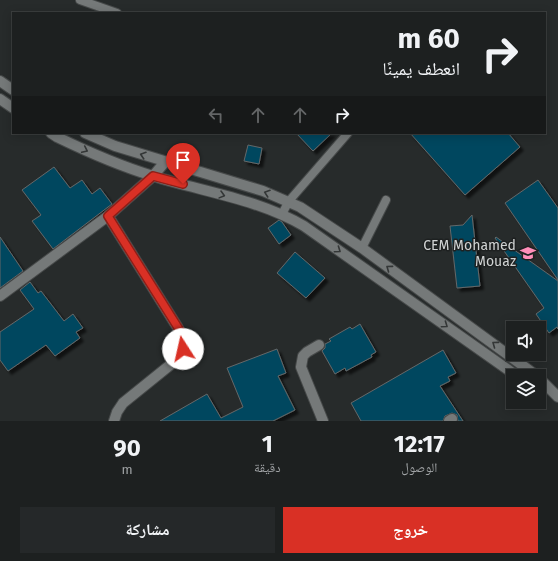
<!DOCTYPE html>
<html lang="ar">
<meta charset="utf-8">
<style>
body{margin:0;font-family:"Fira Sans","Noto Naskh Arabic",sans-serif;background:#252829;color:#f1f3f6;direction:rtl;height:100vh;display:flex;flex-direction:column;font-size:15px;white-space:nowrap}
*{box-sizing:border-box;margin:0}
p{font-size:13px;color:#a0a3a5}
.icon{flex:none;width:22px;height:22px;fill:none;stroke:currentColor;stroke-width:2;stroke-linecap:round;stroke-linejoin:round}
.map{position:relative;height:421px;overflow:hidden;direction:ltr}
.drawer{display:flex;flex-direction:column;background:#1d2020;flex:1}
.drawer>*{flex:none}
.top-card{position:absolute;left:12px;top:12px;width:534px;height:122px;border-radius:0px;box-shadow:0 2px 10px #0003,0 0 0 1px #3b3e3e;direction:rtl;background:#1d2020;color:#f1f3f6;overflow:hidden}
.controls{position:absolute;left:506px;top:321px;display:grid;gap:8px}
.controls a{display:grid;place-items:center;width:40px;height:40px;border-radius:0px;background:#1d2020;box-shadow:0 2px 10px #0003,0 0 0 1px #3b3e3e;font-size:20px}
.pin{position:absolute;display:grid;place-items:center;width:34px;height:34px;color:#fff;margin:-41px -17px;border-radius:50% 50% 50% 0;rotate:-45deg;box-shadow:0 0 4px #0007}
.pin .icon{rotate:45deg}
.me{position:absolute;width:44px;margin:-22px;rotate:350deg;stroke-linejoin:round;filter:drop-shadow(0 0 3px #0008)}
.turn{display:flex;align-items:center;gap:14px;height:84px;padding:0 20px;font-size:18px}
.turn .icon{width:52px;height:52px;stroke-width:2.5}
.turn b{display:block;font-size:28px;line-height:34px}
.lanes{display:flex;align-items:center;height:38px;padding:0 20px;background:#0003;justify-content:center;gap:20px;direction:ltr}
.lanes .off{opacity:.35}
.eta{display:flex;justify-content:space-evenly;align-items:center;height:68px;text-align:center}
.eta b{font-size:24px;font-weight:700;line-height:28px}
.primary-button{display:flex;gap:8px;margin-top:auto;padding:8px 20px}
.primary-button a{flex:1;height:46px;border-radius:0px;background:#d93025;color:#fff;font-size:16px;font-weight:700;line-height:46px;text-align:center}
.primary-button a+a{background:#252829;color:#f1f3f6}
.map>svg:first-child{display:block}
.building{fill:#03475e;stroke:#646869;filter:url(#shadow)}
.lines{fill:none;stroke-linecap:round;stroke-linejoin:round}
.lane-casing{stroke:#464949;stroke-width:10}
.street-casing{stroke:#464949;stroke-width:12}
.secondary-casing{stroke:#464949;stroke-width:12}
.lane{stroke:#757979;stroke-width:8}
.street{stroke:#757979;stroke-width:10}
.secondary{stroke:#757979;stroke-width:10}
.oneway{stroke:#343737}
.route-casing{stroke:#8d1f18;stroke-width:10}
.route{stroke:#d93025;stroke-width:7}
.labels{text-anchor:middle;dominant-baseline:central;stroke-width:3;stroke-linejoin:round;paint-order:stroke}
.poi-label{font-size:14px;fill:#d0d3d3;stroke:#1e2121;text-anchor:end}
</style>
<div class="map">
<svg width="558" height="421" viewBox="0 0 558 421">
<defs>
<filter id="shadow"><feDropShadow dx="3.5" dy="3.5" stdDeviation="1" flood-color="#0009"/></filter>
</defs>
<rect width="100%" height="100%" fill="#272b2b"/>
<!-- building -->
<g class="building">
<polygon points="296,133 332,133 313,151"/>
<polygon points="410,133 508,133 520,147 465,195"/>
<polygon points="248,145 262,148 259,164 244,161"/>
<polygon points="54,167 70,188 82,180 92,194 100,188 112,204 53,249 32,221 41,215 22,190"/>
<polygon points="538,180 558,208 558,280 505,203"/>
<polygon points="472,215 480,286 457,288 450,226 463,225"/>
<polygon points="279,220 282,222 291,235 279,244 268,228"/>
<polygon points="0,237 23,271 0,288"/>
<polygon points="496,237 558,281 558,329 557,327 549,333 536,314 544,308 495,238"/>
<polygon points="295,252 325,278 306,298 277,273"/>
<polygon points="30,282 38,293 41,291 64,321 73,314 83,328 76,332 80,338 55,356 46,345 8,371 0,360 0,332 34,309 20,290"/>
<polygon points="360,324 376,352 371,355 372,357 346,371 345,368 335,374 322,351 325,348 325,344 331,341 329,339 350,327 352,329"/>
<polygon points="277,349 286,373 278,376 295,410 273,421 160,421 207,394 221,418 243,407 227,368"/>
<polygon points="443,350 456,373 448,377 450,381 440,386 463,421 458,421 457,415 452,413 445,416 443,421 361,421 351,403"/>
</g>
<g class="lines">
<defs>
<g id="lane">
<polyline points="80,0 117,13"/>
<polyline points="282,214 289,201 348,133"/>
<polyline points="362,248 386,200"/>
</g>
<g id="street">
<path d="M108 216 178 328C185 340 184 350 175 361L123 403 117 412 114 421"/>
<polyline points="0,296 108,216 153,176 165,162"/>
<polyline points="319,345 307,352 303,356 301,367 323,421"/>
<polyline points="449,421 452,419"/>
</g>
<g id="secondary">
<polyline points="0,81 13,90"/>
<polyline points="0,99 13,108"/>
<path d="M51 133 57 137C88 152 120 166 153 176 204 192 258 199 304 226L517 376"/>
<polyline points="85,133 115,146 263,191 300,207 362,248 537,376"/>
<polyline points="539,378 558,397"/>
</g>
</defs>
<!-- lane casing -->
<use href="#lane" class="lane-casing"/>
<!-- street casing -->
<use href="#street" class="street-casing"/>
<!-- secondary casing -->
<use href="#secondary" class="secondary-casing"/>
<!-- lane -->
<use href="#lane" class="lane"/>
<!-- street -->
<use href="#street" class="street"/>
<!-- secondary -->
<use href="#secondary" class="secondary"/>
</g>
<!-- one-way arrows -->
<defs><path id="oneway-chevron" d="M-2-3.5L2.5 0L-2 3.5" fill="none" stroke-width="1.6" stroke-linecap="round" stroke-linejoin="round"/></defs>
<g class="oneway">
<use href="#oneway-chevron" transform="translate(85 150) rotate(25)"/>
<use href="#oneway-chevron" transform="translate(143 155) rotate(-162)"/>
<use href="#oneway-chevron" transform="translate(267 193) rotate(-161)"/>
<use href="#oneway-chevron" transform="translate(222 195) rotate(15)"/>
<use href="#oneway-chevron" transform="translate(338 250) rotate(35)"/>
<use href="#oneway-chevron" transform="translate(389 268) rotate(-144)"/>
<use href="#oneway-chevron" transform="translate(445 325) rotate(35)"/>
<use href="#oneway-chevron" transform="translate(495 344) rotate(-144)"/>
</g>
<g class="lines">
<defs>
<polyline id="route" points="183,184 153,176 108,216 182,334 184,342 183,349"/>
</defs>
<!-- route casing -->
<use href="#route" class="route-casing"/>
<!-- route -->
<use href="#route" class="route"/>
</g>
<!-- icons -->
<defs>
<symbol id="school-bare" viewBox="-9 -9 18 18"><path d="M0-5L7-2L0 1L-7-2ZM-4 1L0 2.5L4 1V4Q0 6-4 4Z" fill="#ff8eb9" stroke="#1e2121" stroke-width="2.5" paint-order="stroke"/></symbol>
</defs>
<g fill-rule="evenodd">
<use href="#school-bare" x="517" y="242" width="22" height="22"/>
</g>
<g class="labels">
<!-- poi labels -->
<g class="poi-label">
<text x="516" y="245">CEM Mohamed<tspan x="516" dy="16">Mouaz</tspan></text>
</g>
</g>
</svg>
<div class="controls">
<a><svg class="icon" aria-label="sound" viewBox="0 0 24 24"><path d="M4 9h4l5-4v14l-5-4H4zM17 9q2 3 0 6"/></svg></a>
<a><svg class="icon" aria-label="layers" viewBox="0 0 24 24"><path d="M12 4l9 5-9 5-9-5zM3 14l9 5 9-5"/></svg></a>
</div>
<div class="pin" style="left:183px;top:184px;background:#d93025"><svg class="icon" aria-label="arrive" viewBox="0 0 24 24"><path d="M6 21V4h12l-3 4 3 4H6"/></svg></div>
<svg class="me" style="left:183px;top:349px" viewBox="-20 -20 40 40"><circle r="19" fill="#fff"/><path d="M0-13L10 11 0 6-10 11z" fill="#d93025"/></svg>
<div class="top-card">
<div class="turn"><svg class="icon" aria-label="right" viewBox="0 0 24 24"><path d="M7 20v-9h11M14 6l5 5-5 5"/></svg><div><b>60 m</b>انعطف يمينًا</div></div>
<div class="lanes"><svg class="icon off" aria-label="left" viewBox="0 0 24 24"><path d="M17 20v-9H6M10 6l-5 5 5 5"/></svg><svg class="icon off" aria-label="ahead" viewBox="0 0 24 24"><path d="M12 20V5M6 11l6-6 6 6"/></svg><svg class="icon off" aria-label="ahead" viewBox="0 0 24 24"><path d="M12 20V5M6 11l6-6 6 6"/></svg><svg class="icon" aria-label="right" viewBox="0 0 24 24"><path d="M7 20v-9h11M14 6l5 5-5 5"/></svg></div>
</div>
</div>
<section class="drawer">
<div class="eta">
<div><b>12:17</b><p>الوصول</p></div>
<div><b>1</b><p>دقيقة</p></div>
<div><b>90</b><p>m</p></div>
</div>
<div class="primary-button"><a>خروج</a><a>مشاركة</a></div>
</section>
